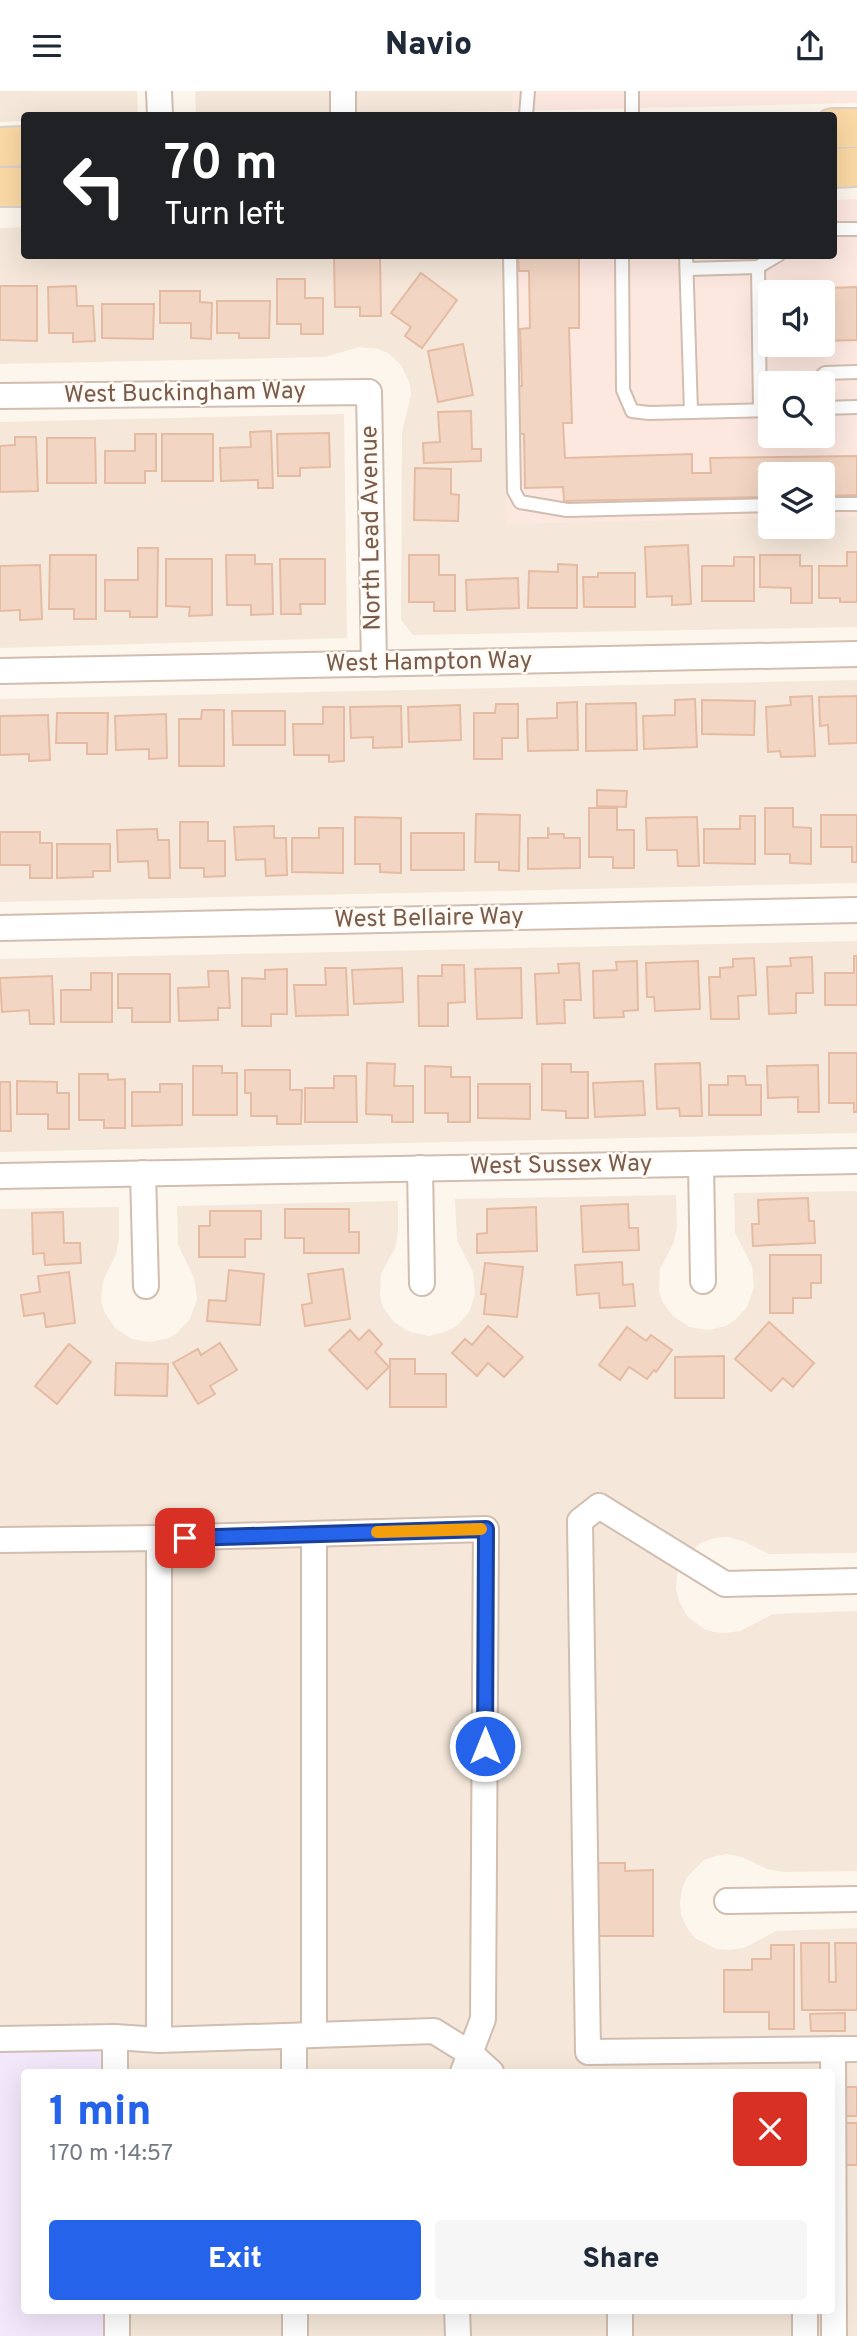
<!DOCTYPE html>
<meta charset="utf-8">
<style>
body{margin:0;font-family:Overpass,sans-serif;background:#f6f6f7;color:#1f2937;height:100vh;display:flex;flex-direction:column;font-size:26px;white-space:nowrap}
*{box-sizing:border-box;margin:0}
p{font-size:23px;color:#747a83}
.icon{flex:none;width:38px;height:38px;fill:none;stroke:currentColor;stroke-width:2;stroke-linecap:round;stroke-linejoin:round}
.map{position:relative;flex:1;overflow:hidden}
.panel{position:absolute;left:21px;top:1978px;width:814px;height:245px;display:flex;flex-direction:column;background:#fff;border-radius:7px;box-shadow:0 7px 28px #0002}
.panel>*{flex:none}
.top-card{position:absolute;left:21px;top:21px;width:816px;height:147px;border-radius:7px;box-shadow:0 7px 28px #0002;background:#202124;color:#fff;overflow:hidden}
.buttons{position:absolute;left:758px;top:189px;display:grid;gap:14px}
.buttons a{display:grid;place-items:center;width:77px;height:77px;border-radius:7px;background:#fff;box-shadow:0 7px 28px #0002;font-size:35px}
.pin{position:absolute;display:grid;place-items:center;width:60px;height:60px;color:#fff;margin:-30px;border-radius:14px;box-shadow:0 4px 10px #0006}
.me{position:absolute;width:77px;margin:-38px;rotate:0deg;stroke-linejoin:round;filter:drop-shadow(0 0 5px #0008)}
.turn{display:flex;align-items:center;gap:24px;height:147px;padding:0 28px;font-size:32px}
.turn .icon{width:91px;height:91px;stroke-width:2.5}
.turn b{display:block;font-size:49px;line-height:60px}
.round{display:grid;place-items:center;flex:none;width:74px;height:74px;border-radius:7px;background:#f6f6f7}
.head{display:flex;align-items:center;justify-content:space-between;height:119px;padding:0 28px}
h1{font-size:42px;font-weight:800;line-height:52px;color:#2563eb}
.cta{display:flex;gap:14px;margin-top:auto;padding:14px 28px}
.cta a{flex:1;height:80px;border-radius:7px;background:#2563eb;color:#fff;font-size:28px;font-weight:800;line-height:80px;text-align:center}
.cta a+a{background:#f6f6f7;color:#1f2937}
header{display:flex;justify-content:space-between;align-items:center;height:91px;padding:0 28px;background:#fff;font-size:32px;font-weight:800}
.map>svg:first-child{display:block}
.residential{fill:#f5e8da}
.commercial{fill:#fde8e0;fill-rule:evenodd}
.education{fill:#f3e8fa}
.building{fill:#f3d5c3;stroke:#e6bba3;stroke-width:2}
.lines{fill:none;stroke-linecap:round;stroke-linejoin:round}
.service-casing{stroke:#d1beb0;stroke-width:16}
.minor-casing{stroke:#d1beb0;stroke-width:28}
.primary-casing{stroke:#dad1cd;stroke-width:42}
.service{stroke:#fff;stroke-width:12}
.minor{stroke:#fff;stroke-width:24}
.primary{stroke:#fbd9a5;stroke-width:38}
.route-casing{stroke:#184099;stroke-width:18}
.route{stroke:#2563eb;stroke-width:12}
.slow{stroke:#f59e0b;stroke-width:12}
.labels{text-anchor:middle;dominant-baseline:central;stroke-width:5;stroke-linejoin:round;paint-order:stroke}
.street-label{font-size:24px;fill:#7a5c4d;stroke:#fffaf3}
</style>
<header><svg class="icon" aria-label="menu" viewBox="0 0 24 24"><path d="M4 6h16M4 12h16M4 18h16"/></svg>Navio<svg class="icon" aria-label="share" viewBox="0 0 24 24"><path d="M12 15V3M7 8l5-5 5 5M5 13v7h14v-7"/></svg></header>
<div class="map">
<svg width="857" height="2245" viewBox="0 0 857 2245">
<rect width="100%" height="100%" fill="#fdf6ec"/>
<!-- residential -->
<g class="residential">
<polygon points="0,0 137,0 138,24 24,24 24,30 0,31"/>
<polygon points="195,0 512,0 512,20 196,24"/>
<polygon points="24,136 24,164 504,165 770,427 770,436 822,436 823,426 857,425 857,536 413,544 401,529 402,341 411,304 410,293 401,274 388,262 378,258 359,256 325,266 0,273 0,137"/>
<polygon points="344,323 347,547 0,557 0,331"/>
<polygon points="857,589 857,792 0,811 0,608"/>
<polygon points="857,850 857,1042 0,1061 0,868"/>
<polygon points="857,1100 857,1462 769,1463 743,1450 728,1446 715,1447 701,1452 690,1461 682,1472 677,1484 676,1498 680,1512 687,1525 704,1538 714,1541 725,1542 740,1540 773,1523 857,1520 857,1780 783,1781 767,1778 742,1766 727,1763 716,1765 704,1769 687,1786 682,1798 680,1811 681,1824 687,1837 695,1847 716,1858 728,1859 744,1857 776,1840 857,1837 857,2245 105,2245 104,2219 831,2219 831,1981 101,1981 100,1958 0,1959 0,1118 119,1116 119,1147 116,1163 103,1190 101,1211 105,1222 115,1237 132,1248 150,1251 169,1247 177,1242 190,1228 197,1208 194,1187 178,1154 177,1115 398,1110 398,1141 395,1157 381,1183 380,1205 383,1216 394,1231 410,1241 429,1245 447,1240 456,1235 469,1222 475,1203 473,1181 457,1149 455,1108 676,1104 677,1135 674,1151 660,1178 659,1199 662,1210 673,1225 689,1236 708,1239 726,1235 735,1229 747,1216 754,1196 752,1175 735,1142 734,1102"/>
</g>
<!-- commercial -->
<g class="commercial">
<polygon points="512,0 857,0 857,12 512,20"/>
<path d="M857 108V425L823 426 822 383H770V427L507 433 504 165 833 164V109ZM770 201H822V254H770ZM770 292H822V345H770Z"/>
</g>
<!-- education -->
<polygon class="education" points="100,1957 101,1981 24,1981 24,2219 104,2219 105,2245 0,2245 0,1959"/>
<!-- building -->
<g class="building">
<polygon points="518,164 579,164 579,237 569,237 572,332 563,332 565,367 692,363 692,382 711,382 710,367 857,365 857,404 822,405 822,383 770,383 770,406 564,410 563,396 525,397 524,343 517,342 516,295 522,295 520,238 530,237 529,180 519,180"/>
<polygon points="380,165 381,225 360,225 360,216 335,216 334,166"/>
<polygon points="421,182 457,209 422,257 405,245 411,236 391,222"/>
<polygon points="277,188 305,188 305,207 323,207 323,243 301,243 301,233 277,233"/>
<polygon points="0,195 37,195 37,250 0,249"/>
<polygon points="76,195 77,215 93,215 95,250 73,251 73,242 49,242 48,196"/>
<polygon points="857,196 857,249 822,250 822,201 800,201 800,198"/>
<polygon points="160,200 200,200 200,211 212,212 211,248 191,247 191,232 160,232"/>
<polygon points="217,210 270,210 269,247 239,247 239,242 217,242"/>
<polygon points="102,213 154,213 153,248 102,247"/>
<polygon points="463,253 473,304 438,311 428,260"/>
<polygon points="471,320 472,358 481,358 481,370 424,372 423,352 440,351 438,321"/>
<polygon points="271,340 273,397 258,397 258,389 221,390 220,357 251,356 250,341"/>
<polygon points="329,342 330,376 300,377 300,385 278,385 277,343"/>
<polygon points="135,343 156,343 156,380 145,380 145,392 105,392 105,360 135,360"/>
<rect x="162" y="343" width="51" height="47"/>
<polygon points="15,346 36,346 38,400 0,401 0,355 15,354"/>
<polygon points="47,347 95,347 96,392 47,392"/>
<polygon points="415,377 451,378 451,403 459,404 458,430 414,429"/>
<polygon points="688,454 691,513 672,514 672,505 647,506 645,456"/>
<polygon points="138,457 158,457 157,526 130,526 130,520 105,520 105,489 138,489"/>
<polygon points="847,461 857,461 857,511 840,511 840,507 819,507 819,475 847,475"/>
<polygon points="50,464 96,464 96,528 74,528 74,518 49,518"/>
<polygon points="226,464 255,464 255,473 272,473 273,523 251,524 251,514 227,514"/>
<polygon points="409,464 439,464 439,484 455,484 455,520 434,520 434,511 409,511"/>
<polygon points="760,464 800,464 800,475 812,475 812,512 791,512 791,497 760,496"/>
<polygon points="734,466 754,466 754,510 702,510 702,475 734,475"/>
<polygon points="166,468 212,468 212,524 189,525 190,516 166,515"/>
<polygon points="280,468 325,468 325,513 300,513 301,523 281,523"/>
<polygon points="558,473 577,474 577,517 528,517 529,480 558,481"/>
<polygon points="40,474 42,528 20,529 20,519 0,520 0,475"/>
<polygon points="598,482 635,482 635,516 584,516 583,486 598,486"/>
<polygon points="518,487 519,517 467,519 466,489"/>
<polygon points="812,605 815,665 781,666 780,660 768,661 766,616 791,614 790,606"/>
<polygon points="857,605 857,652 829,653 828,634 820,635 819,606"/>
<polygon points="695,608 697,656 644,658 643,625 675,624 675,609"/>
<polygon points="702,609 755,610 754,644 702,643"/>
<polygon points="577,611 578,659 528,660 527,628 557,627 557,612"/>
<polygon points="636,612 637,659 586,660 586,613"/>
<polygon points="496,613 518,613 518,647 502,647 502,668 474,668 474,622 495,622"/>
<polygon points="460,614 461,649 409,651 408,616"/>
<polygon points="401,615 402,656 373,657 373,646 351,647 350,616"/>
<polygon points="323,616 344,616 344,670 329,671 329,664 294,664 293,633 323,633"/>
<polygon points="202,619 224,619 224,675 179,675 179,628 201,628"/>
<polygon points="232,620 285,620 285,654 233,654"/>
<polygon points="57,622 108,622 107,663 87,663 87,652 56,652"/>
<polygon points="166,623 167,667 149,668 149,658 116,659 115,625"/>
<polygon points="48,624 50,669 29,670 29,663 0,664 0,625"/>
<polygon points="597,699 627,700 626,716 597,715"/>
<polygon points="589,717 617,717 617,739 634,739 634,777 613,777 613,766 589,766"/>
<polygon points="765,717 793,717 793,736 811,737 811,773 790,772 790,763 765,763"/>
<polygon points="476,723 520,724 519,780 499,779 499,771 475,771"/>
<polygon points="821,724 857,724 857,771 852,771 852,756 821,756"/>
<polygon points="740,725 755,725 755,773 704,772 704,738 740,738"/>
<polygon points="355,726 401,727 401,782 380,781 380,773 355,773"/>
<polygon points="697,726 699,775 678,775 677,759 647,759 646,727"/>
<polygon points="180,731 208,731 208,750 225,750 225,785 204,786 204,777 180,777"/>
<polygon points="274,735 274,747 286,747 287,784 266,785 265,768 236,769 234,736"/>
<polygon points="548,736 549,743 564,743 564,747 580,747 580,777 528,778 528,747 548,747"/>
<polygon points="319,737 343,737 343,782 292,781 292,747 319,747"/>
<polygon points="157,738 158,749 169,749 170,787 149,787 148,770 118,771 117,739"/>
<polygon points="0,741 40,741 40,752 52,752 52,787 30,787 30,774 0,774"/>
<rect x="411" y="742" width="53" height="37"/>
<polygon points="57,753 110,753 110,780 93,780 93,786 57,787"/>
<polygon points="854,865 857,865 857,914 825,914 825,882 854,882"/>
<polygon points="812,866 813,902 796,902 796,922 769,923 767,876 791,875 790,867"/>
<polygon points="754,867 756,904 738,905 739,928 711,928 709,886 720,886 720,877 733,876 733,868"/>
<polygon points="637,870 638,919 623,920 624,926 594,927 593,880 617,879 616,871"/>
<polygon points="698,870 700,918 655,920 654,906 647,906 646,872"/>
<polygon points="579,872 581,909 564,909 565,932 537,933 535,883 559,882 558,873"/>
<polygon points="442,874 464,874 465,911 448,912 448,935 419,935 418,885 442,885"/>
<polygon points="325,877 346,877 348,924 296,925 294,894 326,894"/>
<polygon points="402,877 403,911 354,913 352,879"/>
<polygon points="521,877 522,927 477,928 475,878"/>
<polygon points="287,878 287,923 271,923 271,935 242,935 242,887 265,888 265,879"/>
<polygon points="208,880 228,880 230,917 218,917 218,929 179,930 178,897 209,896"/>
<polygon points="91,882 112,882 112,931 61,931 61,899 91,899"/>
<polygon points="118,883 170,883 170,931 132,931 132,917 118,917"/>
<polygon points="52,885 54,933 30,933 29,919 2,921 0,887"/>
<polygon points="829,962 857,962 857,1021 854,1021 854,1012 829,1012"/>
<polygon points="367,972 395,973 394,995 413,995 413,1031 392,1031 392,1024 366,1023"/>
<polygon points="700,972 702,1025 680,1025 679,1017 657,1018 655,973"/>
<polygon points="542,973 571,973 571,981 588,981 588,1027 566,1027 566,1020 542,1019"/>
<polygon points="818,974 819,1021 798,1021 798,1006 768,1007 767,975"/>
<polygon points="193,975 222,975 222,982 237,982 237,1024 193,1024"/>
<polygon points="425,975 451,976 451,986 470,986 470,1031 448,1031 448,1022 425,1022"/>
<polygon points="245,979 290,979 290,999 302,999 301,1033 277,1033 277,1025 251,1025 251,1002 245,1002"/>
<polygon points="79,983 108,983 108,989 125,988 125,1037 104,1037 104,1029 79,1029"/>
<polygon points="334,985 356,985 357,1031 305,1031 305,997 334,997"/>
<polygon points="728,985 745,985 746,994 761,994 761,1024 709,1024 709,994 728,994"/>
<polygon points="17,990 57,991 57,1002 69,1002 69,1038 48,1038 48,1023 17,1023"/>
<polygon points="643,990 645,1024 595,1026 593,992"/>
<polygon points="0,991 10,991 11,1040 0,1040"/>
<polygon points="160,993 182,993 182,1034 132,1035 132,1001 160,1001"/>
<polygon points="478,993 530,993 530,1028 478,1027"/>
<polygon points="808,1107 809,1130 814,1130 815,1152 753,1155 752,1133 759,1133 758,1109"/>
<polygon points="628,1113 629,1137 638,1137 639,1159 583,1161 581,1115"/>
<polygon points="536,1116 537,1160 477,1162 477,1143 487,1142 487,1118"/>
<polygon points="285,1118 349,1118 349,1141 359,1141 359,1162 304,1162 304,1147 285,1147"/>
<polygon points="210,1120 261,1120 261,1148 245,1148 245,1166 199,1166 199,1135 210,1135"/>
<polygon points="63,1121 64,1152 80,1152 81,1172 45,1174 44,1162 33,1163 32,1122"/>
<polygon points="770,1164 821,1164 821,1192 811,1192 811,1207 793,1207 793,1222 770,1222"/>
<polygon points="622,1171 623,1194 633,1193 635,1215 600,1217 599,1202 577,1204 575,1174"/>
<polygon points="485,1172 523,1176 517,1226 484,1223 486,1203 481,1203"/>
<polygon points="343,1178 350,1228 305,1235 302,1214 312,1212 308,1183"/>
<polygon points="229,1179 264,1183 260,1234 207,1230 209,1209 226,1210"/>
<polygon points="69,1181 75,1232 46,1236 44,1222 24,1225 21,1204 40,1201 38,1185"/>
<polygon points="769,1231 814,1272 793,1296 783,1287 771,1300 735,1268"/>
<polygon points="488,1235 523,1266 504,1286 488,1272 477,1285 452,1262 465,1248 472,1254"/>
<polygon points="627,1236 646,1250 651,1244 672,1259 656,1281 654,1279 647,1288 629,1276 620,1289 599,1274"/>
<polygon points="350,1239 359,1249 369,1239 382,1253 375,1261 389,1276 367,1298 329,1259"/>
<polygon points="220,1252 237,1279 210,1295 215,1303 198,1313 173,1272 198,1258 201,1264"/>
<polygon points="69,1253 91,1271 57,1313 35,1295"/>
<polygon points="724,1265 724,1307 675,1307 675,1266"/>
<polygon points="390,1268 415,1268 415,1283 446,1283 446,1316 390,1316"/>
<polygon points="116,1272 168,1273 167,1305 115,1304"/>
<polygon points="593,1772 625,1772 625,1780 653,1779 653,1845 593,1845"/>
<polygon points="801,1852 829,1852 829,1891 836,1891 835,1852 857,1852 857,1919 802,1919"/>
<polygon points="771,1854 794,1854 794,1938 769,1938 769,1921 724,1921 724,1879 752,1879 752,1868 771,1868"/>
<polygon points="845,1922 845,1940 811,1940 810,1923"/>
<rect x="842" y="1996" width="15" height="29"/>
<polygon points="844,2032 857,2032 857,2074 843,2074"/>
</g>
<g class="lines">
<defs>
<g id="service">
<polyline points="632,0 632,24"/>
<polyline points="526,24 528,0"/>
<polyline points="833,138 857,138"/>
<polyline points="510,164 514,400 520,411 567,419 770,414"/>
<polyline points="622,164 623,299 632,320 649,322 770,319"/>
<polyline points="686,164 691,321"/>
<polyline points="758,176 760,319"/>
<polyline points="687,178 758,176 778,164"/>
<polyline points="815,292 825,282 857,281"/>
<polyline points="822,317 857,316"/>
<polyline points="822,413 857,413"/>
</g>
<g id="minor">
<polyline points="159,0 160,24"/>
<polyline points="343,0 343,24"/>
<polyline points="0,305 369,301 374,573"/>
<polyline points="0,580 857,563"/>
<polyline points="0,837 857,819"/>
<polyline points="701,1073 703,1190"/>
<polyline points="420,1077 422,1192"/>
<polyline points="143,1082 146,1195"/>
<polyline points="0,1085 857,1070"/>
<polyline points="159,1447 159,1949"/>
<polyline points="0,1449 159,1447 486,1438 483,1928 463,1981"/>
<polyline points="857,1490 725,1493 599,1415 580,1430 588,1961 857,1958"/>
<polyline points="727,1810 857,1808"/>
<polyline points="314,1944 314,1443"/>
<polyline points="115,1946 115,1981"/>
<polyline points="294,1946 294,1981"/>
<polyline points="0,1948 115,1946 159,1949 434,1940 471,1963 491,1981"/>
<polyline points="833,1958 834,2245"/>
<polyline points="117,2219 117,2245"/>
<polyline points="295,2219 295,2245"/>
<polyline points="457,2219 458,2245"/>
<polyline points="620,2219 620,2245"/>
<polyline points="805,2219 805,2245"/>
</g>
<g id="primary">
<polyline points="833,37 857,37"/>
<polyline points="0,56 24,55"/>
<polyline points="833,77 857,76"/>
<polyline points="0,96 24,96"/>
</g>
</defs>
<!-- service casing -->
<use href="#service" class="service-casing"/>
<!-- minor casing -->
<use href="#minor" class="minor-casing"/>
<!-- primary casing -->
<use href="#primary" class="primary-casing"/>
<!-- service -->
<use href="#service" class="service"/>
<!-- minor -->
<use href="#minor" class="minor"/>
<!-- primary -->
<use href="#primary" class="primary"/>
</g>
<g class="lines">
<defs>
<polyline id="route" points="185,1447 486,1438 485,1655"/>
</defs>
<!-- route casing -->
<use href="#route" class="route-casing"/>
<!-- route -->
<use href="#route" class="route"/>
<!-- slow -->
<polyline class="slow" points="377,1441 481,1438"/>
</g>
<g class="labels">
<!-- street labels -->
<g class="street-label">
<text transform="translate(185 303) rotate(-1)">West Buckingham Way</text>
<text transform="translate(372 437) rotate(-91)">North Lead Avenue</text>
<text transform="translate(429 572) rotate(-1)">West Hampton Way</text>
<text transform="translate(429 828) rotate(-1)">West Bellaire Way</text>
<text transform="translate(561 1075) rotate(-1)">West Sussex Way</text>
</g>
</g>
</svg>
<div class="buttons">
<a><svg class="icon" aria-label="sound" viewBox="0 0 24 24"><path d="M4 9h4l5-4v14l-5-4H4zM17 9q2 3 0 6"/></svg></a>
<a><svg class="icon" aria-label="search" viewBox="0 0 24 24"><circle cx="10" cy="10" r="6"/><path d="M15 15l6 6"/></svg></a>
<a><svg class="icon" aria-label="layers" viewBox="0 0 24 24"><path d="M12 4l9 5-9 5-9-5zM3 14l9 5 9-5"/></svg></a>
</div>
<div class="pin" style="left:185px;top:1447px;background:#d93025"><svg class="icon" aria-label="arrive" viewBox="0 0 24 24"><path d="M6 21V4h12l-3 4 3 4H6"/></svg></div>
<svg class="me" style="left:485px;top:1655px" viewBox="-20 -20 40 40"><circle r="17" fill="#2563eb" stroke="#fff" stroke-width="3"/><path d="M0-11L8 9 0 5-8 9z" fill="#fff"/></svg>
<div class="top-card">
<div class="turn"><svg class="icon" aria-label="left" viewBox="0 0 24 24"><path d="M17 20v-9H6M10 6l-5 5 5 5"/></svg><div><b>70 m</b>Turn left</div></div>
</div>
<section class="panel">
<div class="head"><div><h1>1 min</h1><p>170 m · 14:57</p></div><a class="round" style="background:#d93025;color:#fff"><svg class="icon" aria-label="close" viewBox="0 0 24 24"><path d="M6 6l12 12M18 6L6 18"/></svg></a></div>
<div class="cta"><a>Exit</a><a>Share</a></div>
</section>
</div>
